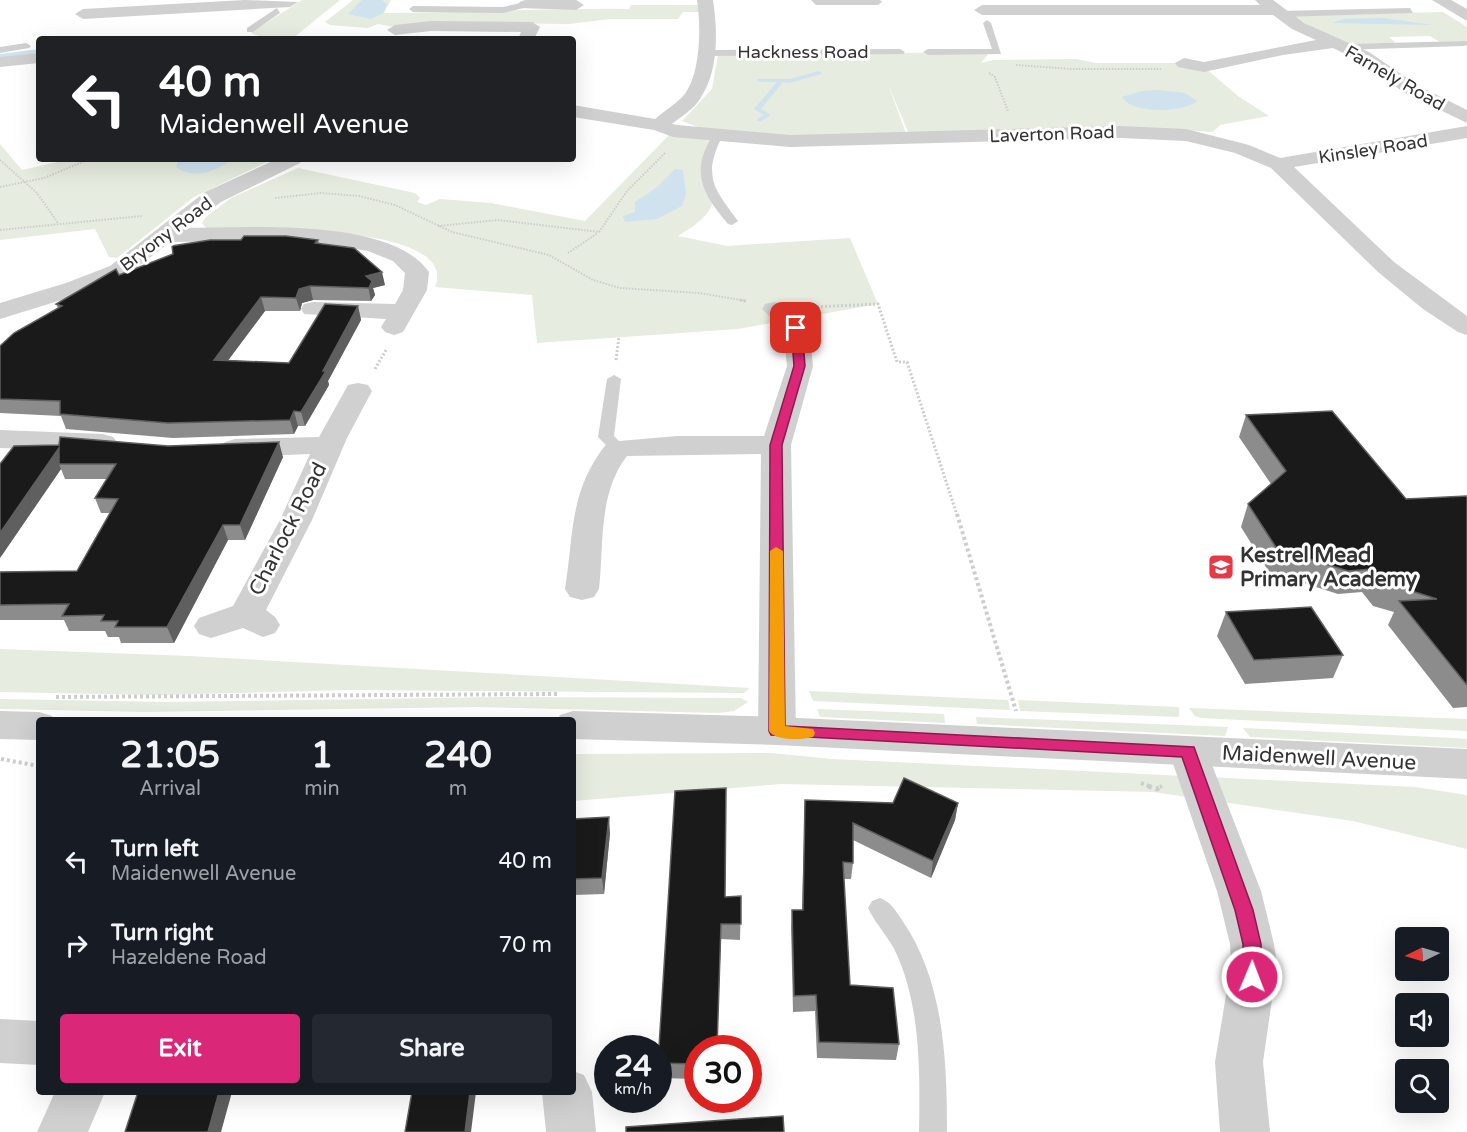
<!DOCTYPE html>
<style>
body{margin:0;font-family:"Varela Round",sans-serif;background:#242831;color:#f1f3f6;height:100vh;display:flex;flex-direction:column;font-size:22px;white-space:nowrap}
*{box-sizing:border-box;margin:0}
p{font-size:20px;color:#9ea1a6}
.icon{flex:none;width:33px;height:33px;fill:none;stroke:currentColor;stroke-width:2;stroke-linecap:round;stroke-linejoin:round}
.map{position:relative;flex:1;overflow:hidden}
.side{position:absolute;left:36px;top:717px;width:540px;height:378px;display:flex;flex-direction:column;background:#171b24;border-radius:6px;box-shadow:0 6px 24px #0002}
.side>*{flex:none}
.guide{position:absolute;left:36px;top:36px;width:540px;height:126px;border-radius:6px;box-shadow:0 6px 24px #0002;background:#202124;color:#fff;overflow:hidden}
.needle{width:39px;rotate:265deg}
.tools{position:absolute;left:1395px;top:927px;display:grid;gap:12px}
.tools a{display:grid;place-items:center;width:54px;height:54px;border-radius:6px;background:#171b24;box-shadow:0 6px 24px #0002;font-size:30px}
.speed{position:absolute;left:594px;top:1035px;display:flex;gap:12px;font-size:30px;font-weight:700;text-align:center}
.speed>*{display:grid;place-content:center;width:78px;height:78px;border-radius:50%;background:#171b24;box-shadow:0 6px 24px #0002;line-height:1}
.speed small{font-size:15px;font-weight:400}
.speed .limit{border:9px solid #d22;background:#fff;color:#111}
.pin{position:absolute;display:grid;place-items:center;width:51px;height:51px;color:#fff;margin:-26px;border-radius:12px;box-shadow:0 3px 9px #0006}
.me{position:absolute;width:66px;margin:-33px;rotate:1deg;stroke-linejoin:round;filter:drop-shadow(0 0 4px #0008)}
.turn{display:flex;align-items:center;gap:21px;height:126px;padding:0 24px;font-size:27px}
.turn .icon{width:78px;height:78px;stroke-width:2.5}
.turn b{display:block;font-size:42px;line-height:51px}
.eta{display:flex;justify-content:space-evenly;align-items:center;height:102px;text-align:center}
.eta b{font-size:36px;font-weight:800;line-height:42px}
.action{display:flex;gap:12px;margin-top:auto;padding:12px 24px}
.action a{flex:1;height:69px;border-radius:6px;background:#db2777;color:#fff;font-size:24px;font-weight:800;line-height:69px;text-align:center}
.action a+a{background:#242831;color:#f1f3f6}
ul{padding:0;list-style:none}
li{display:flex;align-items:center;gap:18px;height:84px;padding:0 24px}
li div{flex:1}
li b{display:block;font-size:22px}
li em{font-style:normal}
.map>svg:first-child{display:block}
.green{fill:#e6ecdf}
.water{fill:#cfe2ee}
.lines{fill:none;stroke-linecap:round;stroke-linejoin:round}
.stream{fill:#cfe2ee;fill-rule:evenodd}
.path-far3{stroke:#cdcdcd;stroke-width:2;stroke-dasharray:1.5 1.5;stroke-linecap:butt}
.path-far2{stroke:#cdcdcd;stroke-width:3;stroke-dasharray:2 2;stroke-linecap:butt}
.path-far1{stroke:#cdcdcd;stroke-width:4;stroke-dasharray:3 3;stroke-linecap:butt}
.path{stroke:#cdcdcd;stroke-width:5;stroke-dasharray:4 4;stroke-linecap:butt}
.service{fill:#d0d0d0;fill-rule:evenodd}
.minor{fill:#d0d0d0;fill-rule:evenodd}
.tertiary{fill:#d0d0d0;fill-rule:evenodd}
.wall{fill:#8c8c8c}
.shaded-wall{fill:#5f5f5f}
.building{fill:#1a1a1a;stroke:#5f5f5f;stroke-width:1.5}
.route{fill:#db2777;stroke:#8e194d;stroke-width:1.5}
.slow{fill:#f59e0b}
.labels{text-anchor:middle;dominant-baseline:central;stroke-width:6;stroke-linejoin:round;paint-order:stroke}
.far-street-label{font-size:18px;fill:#333;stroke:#fff}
.street-label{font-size:21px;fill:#333;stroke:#fff}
.poi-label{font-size:21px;font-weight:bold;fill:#333;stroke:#fff;text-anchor:start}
</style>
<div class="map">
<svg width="1467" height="1132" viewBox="0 0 1467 1132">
<rect width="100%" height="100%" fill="#fff"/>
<!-- green -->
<g class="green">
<polygon points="302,0 340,0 292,39 257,39 259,36 251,33"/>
<path d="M353 0H391L384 13C466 13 547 8 629 9L631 5H698L700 12H683L678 19H610L569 24 490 23 395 27 378 24 368 28 330 25 325 22Z"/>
<polygon points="1443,12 1467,27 1467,41 1440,42 1430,36 1389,37 1395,42 1392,43 1342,44 1292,16"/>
<path d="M990 52 981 63 994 60 1076 59 1096 63H1184L1204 67 1238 96 1269 116 1220 125 1213 132 1115 126 911 139 888 84 908 139 721 135 710 148C714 198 725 208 678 236L727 246 850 238 878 304 738 329 537 343 532 295 435 287C462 221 239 229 207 229L202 223 206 217 231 198 298 168 415 193 420 198 417 202 426 205 440 199 491 203 585 221 673 131 720 135 682 121 712 89 718 55Z"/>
<polygon points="0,144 22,170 71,159 273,159 194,197 117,258 109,257 95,229 0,240"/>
<polygon points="0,649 189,656 750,688 744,693 349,690 157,695 0,692"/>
<polygon points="809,691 1008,700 1010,710 813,701"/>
<polygon points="499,697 741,698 748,702 734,711 718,713 476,707 145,712 0,709 0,699 166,702"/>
<polygon points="1018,700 1179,707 1179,717 1020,711"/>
<polygon points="1189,708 1467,719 1467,731 1201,718 1195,716"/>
<polygon points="817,709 944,714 945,723 820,717"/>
<polygon points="976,717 1228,727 1225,736 977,724"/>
<polygon points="1243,728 1454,738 1467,739 1467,748 1250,737"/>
<polygon points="771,753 832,759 1415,787 1467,795 1467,849 1353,821 1153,792 781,784 573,801 573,754"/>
</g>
<!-- water -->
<g class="water">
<polygon points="362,0 382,0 387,4 383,13 371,19 348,14"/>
<polygon points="1383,18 1433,25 1332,23 1344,19"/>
<path d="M1158 90 1185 93 1197 101C1184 113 1131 114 1122 97L1142 91Z"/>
<path d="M178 159H232C216 172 194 180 176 167Z"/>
<polygon points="675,169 683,170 686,194 682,206 657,219 625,222 623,216 635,212 635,202 656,188"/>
</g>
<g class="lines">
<!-- stream -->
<g class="stream">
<polygon points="39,49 39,53 0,58 0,54"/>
<polygon points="819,71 822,73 821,74 790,83 783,82 761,109 771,115 761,121 757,121 757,119 764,115 754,109 777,82 760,82 757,80 758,79 790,79"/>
</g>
<!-- path-far3 -->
<g class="path-far3">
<polyline points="1016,65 1072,69 1161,69"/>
<polyline points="989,73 995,77 1008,111"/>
<polyline points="0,160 37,193 58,223"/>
<polyline points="0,187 44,178 90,159"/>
<polyline points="275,198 321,193 359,196 395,205 452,232 549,255 593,280 620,288 699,293 746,301"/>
<polyline points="438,226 498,220 599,232 627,191 666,152"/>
<polyline points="0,230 142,216"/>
<polyline points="568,253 598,233"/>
</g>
<!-- path-far2 -->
<g class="path-far2">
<polyline points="740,300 746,301"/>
<polyline points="813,307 878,304 897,362 907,362 957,515"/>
<polyline points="616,360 619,337"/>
<polyline points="375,369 386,350"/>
</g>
<!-- path-far1 -->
<g class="path-far1">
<polyline points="957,514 1016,711"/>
<polyline points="56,697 558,694"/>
<polyline points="1,759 39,766"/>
<polyline points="1141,783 1152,787"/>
<polyline points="1160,787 1162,786"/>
</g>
<!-- path -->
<polyline class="path" points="1148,786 1157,789 1162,786"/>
<!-- service -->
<g class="service">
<polygon points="811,0 880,0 882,2 878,5 816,5"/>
<polygon points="525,2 528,7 503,13 413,12 409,9 413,6 503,7"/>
<polygon points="277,8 280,13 253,32 247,32 247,28"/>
<polygon points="1410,8 1413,13 1280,17 1276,14 1280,11"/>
<polygon points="987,20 991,23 1001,54 928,55 923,52 928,49 992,49 983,23"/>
<polygon points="1467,41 1467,45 1464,46 1342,50 1337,47 1342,44"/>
<polygon points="26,43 31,46 29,48 0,53 0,47"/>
<polygon points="900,49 905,52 903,54 706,56 701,53 706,50"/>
<path d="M718 132 723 135C702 176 713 187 738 221L732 225 728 224C708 200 691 177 707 146 710 140 712 134 718 132Z"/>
<polygon points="614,375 621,379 614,436 626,448 618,453 612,451 598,437 607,379"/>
<path d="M880 898C891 902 895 910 902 920 944 981 947 1060 947 1132H919C920 1074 921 1009 897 955 890 938 876 925 868 908L872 901Z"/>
</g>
<!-- minor -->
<g class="minor">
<polygon points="245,0 298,2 290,7 83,19 75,14 83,9"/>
<polygon points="525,0 576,0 584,5 576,10 520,8 517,5 520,2"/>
<path d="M697 0H713C718 33 719 75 697 103 691 111 680 117 672 124L677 125 790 135 1121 126 1186 129 1249 145 1280 158 1467 126V138L1294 167 1394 262 1467 316V335L1458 332 1423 309 1378 272 1271 168 1235 153 1186 141 1121 138 790 147 673 137 654 130 573 117V105L655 119C664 111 676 104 684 95 701 74 701 26 697 0Z"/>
<polygon points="1255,0 1273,0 1304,23 1369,52 1417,85 1467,110 1467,123 1405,93 1357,60 1333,48 1283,55 1204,72 1178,67 1175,63 1184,58 1204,62 1316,40 1292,29 1273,15 982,15 974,10 982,5 1260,5"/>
<polygon points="1432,0 1451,0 1467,9 1467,21"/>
<polygon points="431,21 532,22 540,27 534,39 518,39 521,32 431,31 395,35 387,30 395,25"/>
<polygon points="39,53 39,63 0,67 0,57"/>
<path d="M277 159H303L300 163 221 202 187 228C248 228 391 217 429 272L427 290 403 332 394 335 385 332 381 327 386 319 304 314 301 309 304 304 313 302 395 304 403 290 405 273 393 261 368 251 340 246 261 241 170 242 126 276 84 293 0 319V303L66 283 110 266 205 192Z"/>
<path d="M774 302 783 304 809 328 813 366 791 445 796 731 790 741 777 745 764 741 758 731 761 454 627 456C598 493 604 545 599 589L594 597 582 600 570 597 565 589C574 533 569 489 608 442L677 436H764L787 366 783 330 762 309 765 304Z"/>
<polygon points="358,383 368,385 372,391 347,438 312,520 266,610 275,617 280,625 275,633 263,637 243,628 211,638 199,634 194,626 199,618 233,606 280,520 310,454 235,457 225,454 220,448 225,442 235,439 319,437 348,385"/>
<polygon points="0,430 103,434 113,437 118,443 113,449 103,452 0,448"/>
<polygon points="1188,737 1202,742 1207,752 1261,891 1274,944 1277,965 1263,1062 1270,1132 1220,1132 1215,1062 1231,965 1230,944 1217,891 1169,752 1174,742"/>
<polygon points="0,1019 39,1021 39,1065 0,1063"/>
<polygon points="573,1071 584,1075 592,1092 596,1132 546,1132 542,1092 573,1092"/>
<polygon points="55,1092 105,1092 88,1132 37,1132"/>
</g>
<!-- tertiary -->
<g class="tertiary">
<polygon points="0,711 39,712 52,716 55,720 39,720 39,740 0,739"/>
<polygon points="573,711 777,717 1467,749 1467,779 777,745 573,739 573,720 557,720 560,715"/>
</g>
</g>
<!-- wall -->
<g class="wall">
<polygon points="318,240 319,243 385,285 373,288 375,295 371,301 313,300 302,303 300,311 265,311 228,360 289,363 358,306 361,320 328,381 329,385 305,426 298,426 294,434 173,438 66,429 61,416 0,413 0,346 58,308 56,304 119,275"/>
<polygon points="1246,415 1406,499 1467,496 1467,707 1453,708 1388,625 1394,612 1373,606 1362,592 1338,594 1269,572 1241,527 1248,504 1271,484 1239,437"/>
<polygon points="59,445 283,457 245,540 228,540 174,643 121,643 119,637 108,637 105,631 69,631 64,620 0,620 0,572 77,571 110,513 101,513 95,498 107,479 65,479 61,469 0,558"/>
<polygon points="1226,612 1343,655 1333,678 1245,684 1217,636"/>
<polygon points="805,800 893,803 958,803 955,820 931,878 853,840 853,863 851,879 844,879 850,985 899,1044 896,1060 817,1058 815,1011 793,1012 791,927 792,910 802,910"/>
<polygon points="573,819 610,833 604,894 573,895"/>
<polygon points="741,896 740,940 721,939 717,1048 698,1048 698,1079 659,1078 658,1053 725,897"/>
</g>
<!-- shaded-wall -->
<g class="shaded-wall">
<polygon points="382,272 385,285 373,288 375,295 371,301 366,276"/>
<polygon points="310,286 313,300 302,303 300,311 296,298 299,289"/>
<polygon points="261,297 265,311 218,374 214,360"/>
<polygon points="358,306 361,320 328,381 329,385 305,426 301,412"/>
<polygon points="294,411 298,426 294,434 290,420"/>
<polygon points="279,442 283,457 245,540 240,525"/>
<polygon points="59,448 59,464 61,469 0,558 0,533"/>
<polygon points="223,525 228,540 174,643 167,627"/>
<polygon points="958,803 955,820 931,878 933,861"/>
<polygon points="609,817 610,833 604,894 602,878"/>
<polygon points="219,1092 232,1092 221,1132 208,1132"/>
<polygon points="470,1092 476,1092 471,1132 465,1132"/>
</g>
<!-- building -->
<g class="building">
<polygon points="244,236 286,236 318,240 315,243 354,248 382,272 366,276 372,281 369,288 310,286 299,289 296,298 261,297 214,360 289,363 325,304 358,306 323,371 326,371 301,412 294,411 290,420 168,423 60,414 60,401 0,399 0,346 14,333 62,306 56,304 116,269 119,275 173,254 172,246 210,240 241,240"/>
<polygon points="1332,411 1406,499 1467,496 1467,684 1466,684 1399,601 1437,599 1383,582 1372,569 1348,571 1277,549 1248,504 1286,471 1246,415"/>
<polygon points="60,437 168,446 279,442 240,525 223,525 167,627 115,627 118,621 101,621 104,615 62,616 69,604 0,605 0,572 77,571 118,499 95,498 116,464 59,464 59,448 0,533 0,464 14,446 59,445"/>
<polygon points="1311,607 1343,655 1254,660 1226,612"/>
<polygon points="904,778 958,803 933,861 853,823 853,863 843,862 850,985 893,988 899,1044 819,1042 816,995 794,996 792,910 803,910 805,800 893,803"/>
<polygon points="726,788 725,897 741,896 741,924 721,924 717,1048 698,1048 698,1064 658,1063 675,791"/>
<polygon points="609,817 602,878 573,879 573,819"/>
<polygon points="138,1092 219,1092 208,1132 125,1132"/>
<polygon points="412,1092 470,1092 465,1132 405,1132"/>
<polygon points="783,1116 784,1132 626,1132 626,1127"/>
</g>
<!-- route -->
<polygon class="route" points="796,325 802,328 805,366 782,445 785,726 1194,747 1253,910 1261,944 1262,977 1259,983 1252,985 1245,983 1243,977 1243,944 1235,910 1182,757 771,735 769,731 770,445 794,366 791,328"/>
<!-- slow -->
<path class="slow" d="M776 547 783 551 785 726 813 729 815 733 813 737C802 740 775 741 769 731L770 551Z"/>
<!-- icons -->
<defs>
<symbol id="school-square" viewBox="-11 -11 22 22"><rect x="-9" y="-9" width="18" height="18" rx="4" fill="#e63946" stroke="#fff"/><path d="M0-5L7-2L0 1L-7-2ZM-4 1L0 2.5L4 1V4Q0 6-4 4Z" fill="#fff"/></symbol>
</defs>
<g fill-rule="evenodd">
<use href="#school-square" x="1206" y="552" width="30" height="30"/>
</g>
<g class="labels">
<!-- far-street labels -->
<g class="far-street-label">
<text x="803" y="52">Hackness Road</text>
<text transform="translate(1395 78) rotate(30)">Farnely Road</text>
<text transform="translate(1052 134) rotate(-2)">Laverton Road</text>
<text transform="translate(1373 149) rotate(-9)">Kinsley Road</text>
<text transform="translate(166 234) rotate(-37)">Bryony Road</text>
</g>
<!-- street labels -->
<g class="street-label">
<text transform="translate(288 529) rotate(-63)">Charlock Road</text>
<text transform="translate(1319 758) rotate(3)">Maidenwell Avenue</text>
</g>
<!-- poi labels -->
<g class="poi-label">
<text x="1240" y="555">Kestrel Mead<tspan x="1240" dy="24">Primary Academy</tspan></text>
</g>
</g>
</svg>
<div class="tools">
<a><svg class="needle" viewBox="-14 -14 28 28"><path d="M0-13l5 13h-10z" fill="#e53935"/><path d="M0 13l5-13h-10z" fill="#9ea1a6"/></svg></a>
<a><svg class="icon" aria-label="sound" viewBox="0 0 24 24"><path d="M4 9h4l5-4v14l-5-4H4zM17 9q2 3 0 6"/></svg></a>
<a><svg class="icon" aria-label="search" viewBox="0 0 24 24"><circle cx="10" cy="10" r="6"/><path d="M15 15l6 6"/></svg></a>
</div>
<div class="speed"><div>24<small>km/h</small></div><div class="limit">30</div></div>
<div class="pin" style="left:796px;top:328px;background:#d93025"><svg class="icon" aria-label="arrive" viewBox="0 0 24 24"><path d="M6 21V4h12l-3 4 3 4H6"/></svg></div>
<svg class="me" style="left:1252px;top:977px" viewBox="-20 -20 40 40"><circle r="17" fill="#db2777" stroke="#fff" stroke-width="3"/><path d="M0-11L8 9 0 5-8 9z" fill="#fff"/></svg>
<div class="guide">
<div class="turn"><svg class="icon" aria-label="left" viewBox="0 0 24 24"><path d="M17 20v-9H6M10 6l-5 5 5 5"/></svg><div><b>40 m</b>Maidenwell Avenue</div></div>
</div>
<section class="side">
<div class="eta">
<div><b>21:05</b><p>Arrival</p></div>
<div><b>1</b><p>min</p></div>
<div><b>240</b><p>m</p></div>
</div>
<ul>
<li><svg class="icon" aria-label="left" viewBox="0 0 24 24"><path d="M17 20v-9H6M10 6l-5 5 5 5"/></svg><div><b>Turn left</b><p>Maidenwell Avenue</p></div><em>40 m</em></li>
<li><svg class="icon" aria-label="right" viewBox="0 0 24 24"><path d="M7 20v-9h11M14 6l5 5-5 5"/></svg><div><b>Turn right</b><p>Hazeldene Road</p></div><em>70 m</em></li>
</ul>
<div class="action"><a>Exit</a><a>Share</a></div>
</section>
</div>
